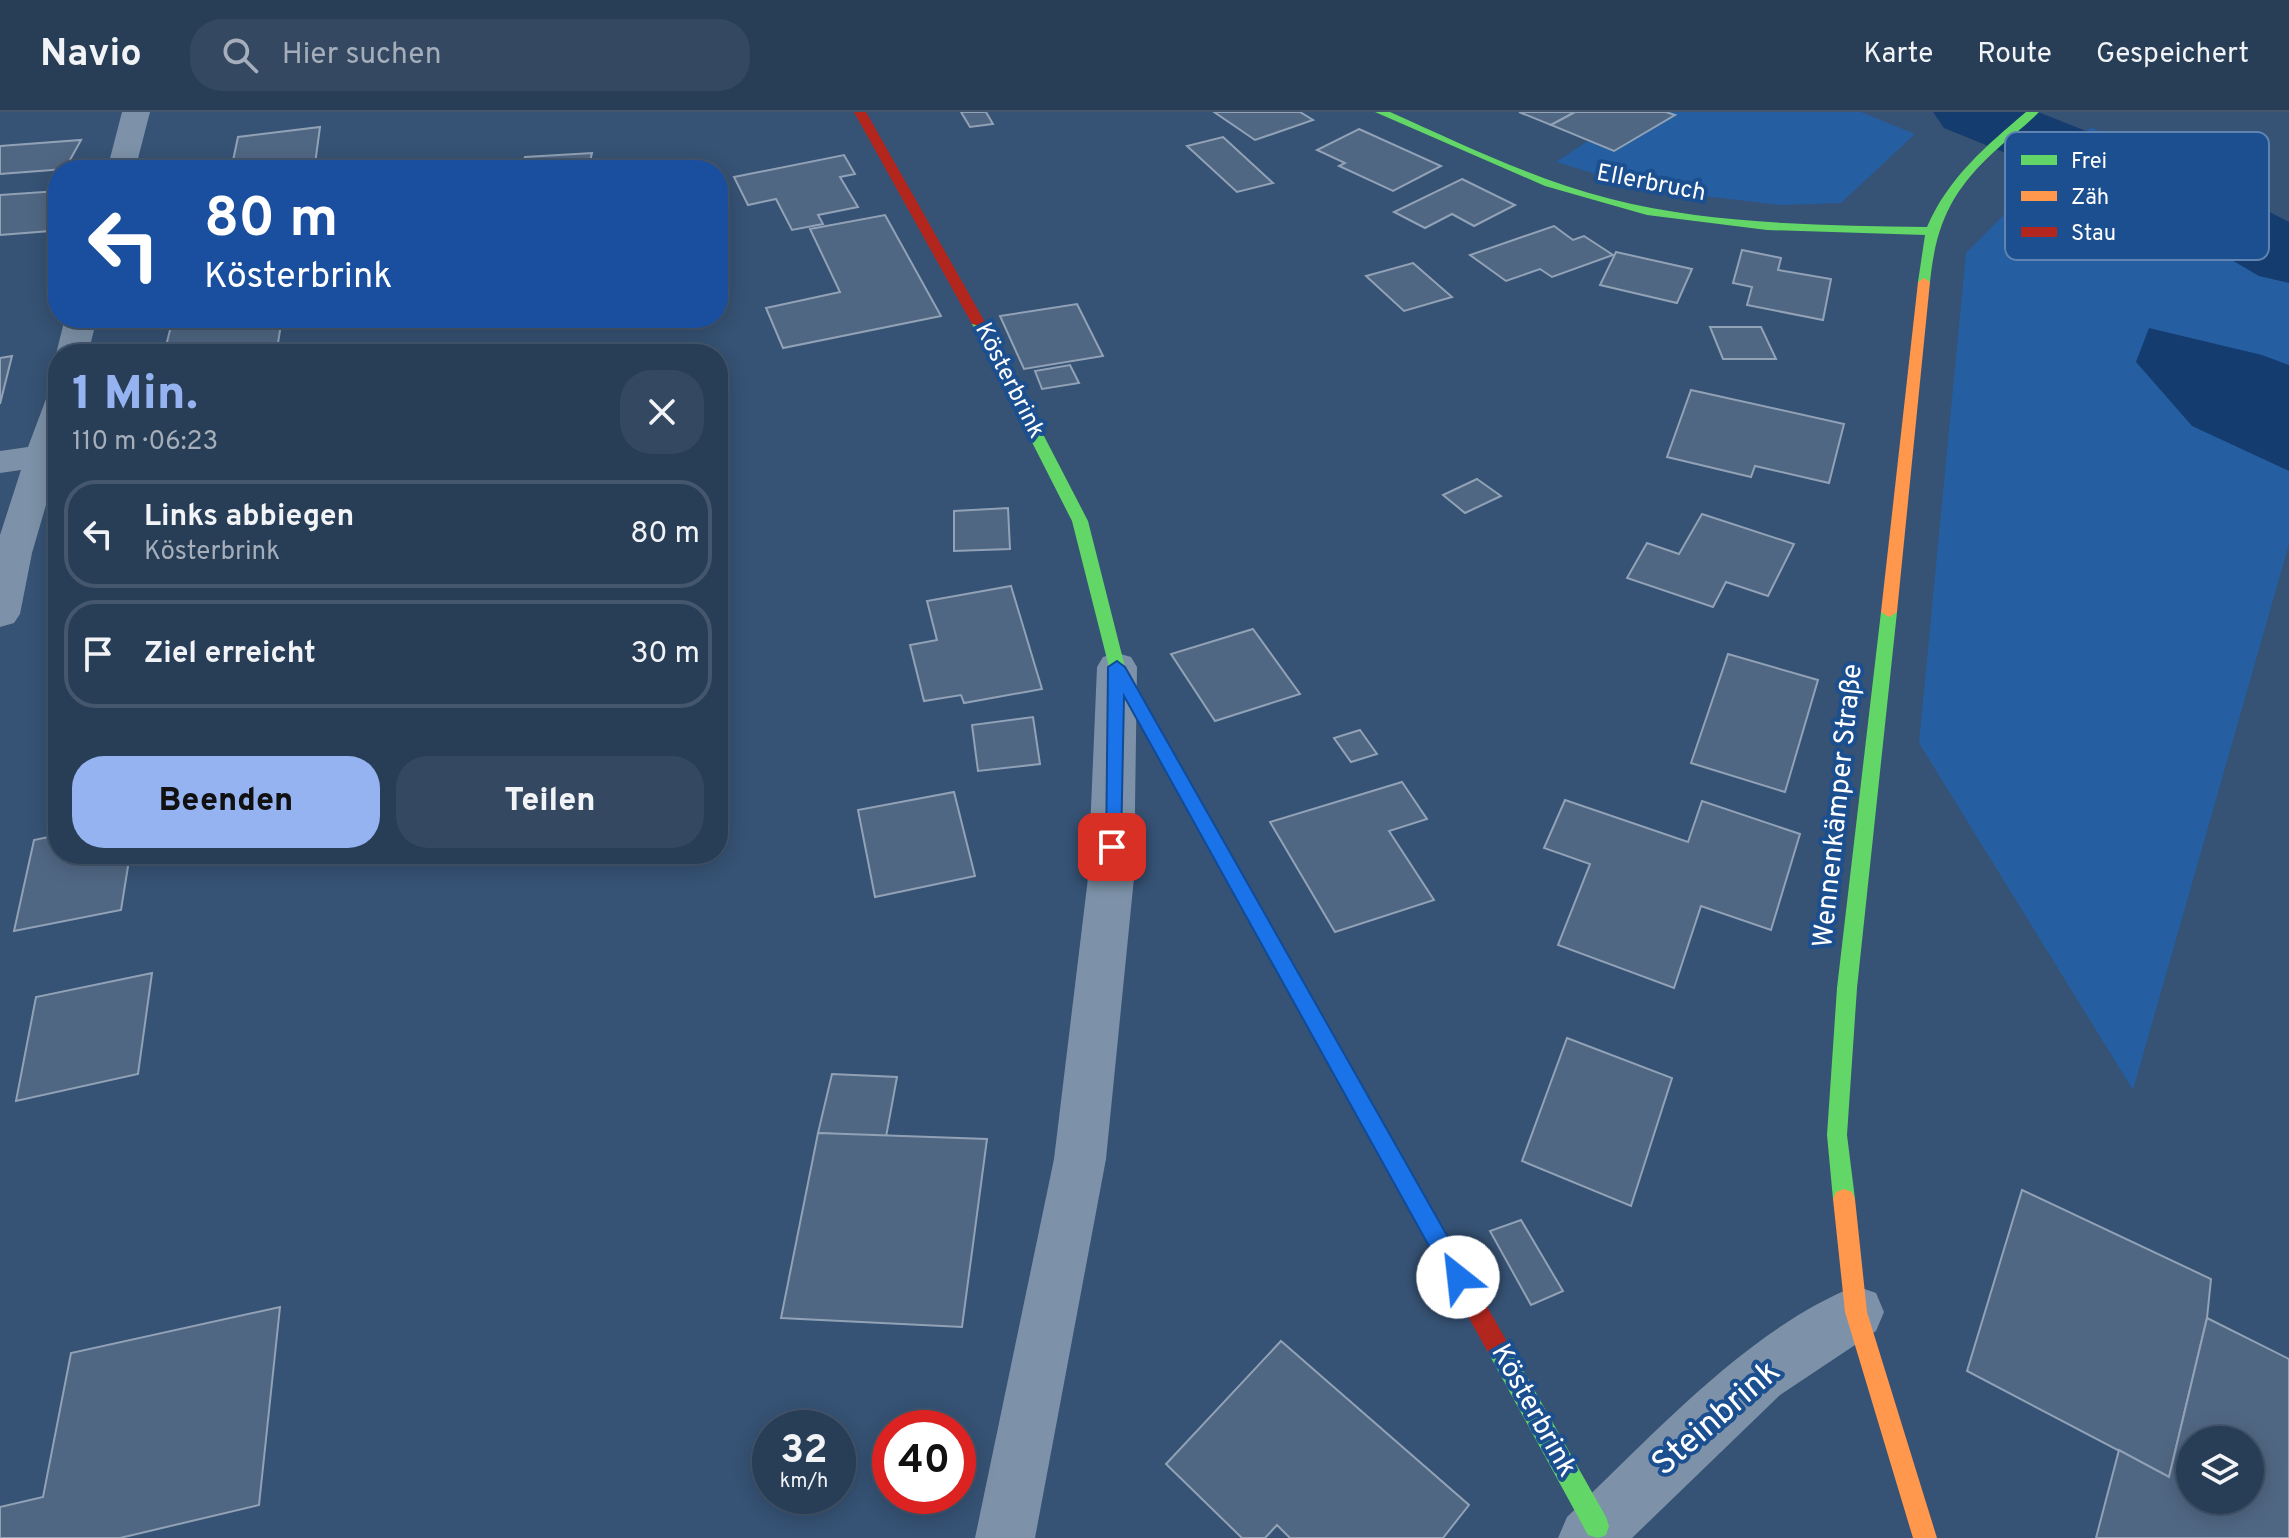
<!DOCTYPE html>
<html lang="de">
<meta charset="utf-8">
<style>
body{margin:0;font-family:Overpass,sans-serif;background:#344961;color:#f1f3f6;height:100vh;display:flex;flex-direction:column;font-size:30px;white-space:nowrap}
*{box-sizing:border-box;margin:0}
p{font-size:26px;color:#a5aeba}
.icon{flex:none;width:44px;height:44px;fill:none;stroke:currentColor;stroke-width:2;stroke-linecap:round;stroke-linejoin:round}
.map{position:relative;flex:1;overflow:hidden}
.sheet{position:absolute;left:48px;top:232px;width:680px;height:520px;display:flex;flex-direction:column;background:#283e57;border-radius:32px;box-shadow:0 4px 20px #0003,0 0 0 2px #44576d}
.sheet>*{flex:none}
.hud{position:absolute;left:48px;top:48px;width:680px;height:168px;border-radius:32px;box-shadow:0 4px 20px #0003,0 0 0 2px #44576d;background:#1a4fa0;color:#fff;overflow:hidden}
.tools{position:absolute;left:2176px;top:1314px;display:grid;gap:16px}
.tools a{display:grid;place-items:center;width:88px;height:88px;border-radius:50%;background:#283e57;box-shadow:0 4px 20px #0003,0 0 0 2px #44576d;font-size:40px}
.speed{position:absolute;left:752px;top:1298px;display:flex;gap:16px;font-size:40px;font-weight:700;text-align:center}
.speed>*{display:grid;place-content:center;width:104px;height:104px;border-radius:50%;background:#283e57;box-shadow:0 4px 20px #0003,0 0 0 2px #44576d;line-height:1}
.speed small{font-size:20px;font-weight:400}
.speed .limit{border:12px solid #d22;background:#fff;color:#111}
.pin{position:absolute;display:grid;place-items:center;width:68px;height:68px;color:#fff;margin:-34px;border-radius:16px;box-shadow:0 4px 12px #0006}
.me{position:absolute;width:88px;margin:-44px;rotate:331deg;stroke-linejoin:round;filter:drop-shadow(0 0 6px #0008)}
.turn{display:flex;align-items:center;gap:28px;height:168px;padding:0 24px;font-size:36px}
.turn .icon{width:104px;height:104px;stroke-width:2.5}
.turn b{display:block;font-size:56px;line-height:68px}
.round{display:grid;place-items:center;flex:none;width:84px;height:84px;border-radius:32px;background:#344961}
.headline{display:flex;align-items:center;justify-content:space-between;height:136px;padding:0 24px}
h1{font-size:48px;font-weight:800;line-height:60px;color:#95b2f1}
.action{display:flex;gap:16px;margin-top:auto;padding:16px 24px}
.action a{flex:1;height:92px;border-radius:32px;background:#95b2f1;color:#111;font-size:32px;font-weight:800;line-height:92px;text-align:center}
.action a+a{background:#344961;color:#f1f3f6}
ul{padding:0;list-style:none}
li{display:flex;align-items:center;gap:24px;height:108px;margin:0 16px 12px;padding:0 8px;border:4px solid #44576d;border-radius:32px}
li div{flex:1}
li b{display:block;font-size:30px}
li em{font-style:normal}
header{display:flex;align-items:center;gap:48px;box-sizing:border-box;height:112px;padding:0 40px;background:#283e57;border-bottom:2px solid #44576d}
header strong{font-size:38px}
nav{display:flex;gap:44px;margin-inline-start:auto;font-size:28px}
.search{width:560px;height:72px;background:#344961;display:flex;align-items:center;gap:20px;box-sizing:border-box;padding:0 28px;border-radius:32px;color:#a5aeba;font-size:30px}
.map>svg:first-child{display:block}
.green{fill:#265fa1}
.water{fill:#153c6e}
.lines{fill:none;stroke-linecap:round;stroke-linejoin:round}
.river{fill:#153c6e;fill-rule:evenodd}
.building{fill:#506783;stroke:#92a2b6;stroke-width:2;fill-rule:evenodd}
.street{fill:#7d92a8;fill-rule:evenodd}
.fast{fill:#63d668;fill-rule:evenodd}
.slow{fill:#ff974d;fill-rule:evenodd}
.jam{fill:#b3261e;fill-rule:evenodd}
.route{fill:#1a73e8;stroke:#114b97;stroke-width:2}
.labels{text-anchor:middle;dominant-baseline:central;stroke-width:8;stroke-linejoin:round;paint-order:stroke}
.far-street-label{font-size:24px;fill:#fff;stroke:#1b4f8f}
.street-label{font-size:28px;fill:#fff;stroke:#1b4f8f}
.near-street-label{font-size:34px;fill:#fff;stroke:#1b4f8f}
.key{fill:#1b4f8f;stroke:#5f84b1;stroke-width:2}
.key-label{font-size:22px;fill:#fff}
</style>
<header>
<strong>Navio</strong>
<div class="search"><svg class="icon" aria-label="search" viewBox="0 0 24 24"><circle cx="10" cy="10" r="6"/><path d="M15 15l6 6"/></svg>Hier suchen</div>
<nav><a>Karte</a><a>Route</a><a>Gespeichert</a></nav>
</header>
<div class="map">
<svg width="2289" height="1426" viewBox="0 0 2289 1426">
<rect width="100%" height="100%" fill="#365274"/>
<!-- green -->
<g class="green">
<polygon points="1632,0 1861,0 1915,22 1841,91 1781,93 1646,77 1556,50"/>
<polygon points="2091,15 2289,113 2289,432 2133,978 1919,631 1966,141"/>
</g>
<!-- water -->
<polygon class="water" points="2149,216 2262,243 2289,253 2289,359 2192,314 2136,250"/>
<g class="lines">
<!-- river -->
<polygon class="river" points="1933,0 2038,0 2202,65 2289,110 2289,171 2259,164 2146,98 1944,16"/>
</g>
<!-- building -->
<g class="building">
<polygon points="961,0 986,0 993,12 970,15"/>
<polygon points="1214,0 1300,0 1313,8 1255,28"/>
<polygon points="1519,0 1575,0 1551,13"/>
<polygon points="1575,0 1666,0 1675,3 1614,39 1551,13"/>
<polygon points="320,15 315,52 231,58 238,25"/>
<polygon points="1359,17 1441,54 1393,79 1339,54 1345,51 1317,38"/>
<polygon points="1223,25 1273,71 1237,80 1187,34"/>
<polygon points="81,28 65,57 0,62 0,34"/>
<polygon points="592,41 588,58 521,58 525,45"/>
<polygon points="844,43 855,62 840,65 858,95 818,103 823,112 792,118 776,87 748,93 734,65"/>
<polygon points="1462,67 1515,93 1474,114 1452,102 1425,116 1394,100"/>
<polygon points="58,79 58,104 50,119 0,123 0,83"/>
<polygon points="885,103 941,204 783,236 766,196 840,180 810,117"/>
<polygon points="1554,114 1573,128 1584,124 1613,143 1552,165 1540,157 1506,169 1470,143"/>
<polygon points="1742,138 1781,146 1778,158 1831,167 1823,208 1747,193 1752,175 1733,171"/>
<polygon points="1616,140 1692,157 1677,191 1600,173"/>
<polygon points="1413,151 1452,185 1404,199 1366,164"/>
<polygon points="1077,192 1103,244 1024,257 1000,204"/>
<polygon points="173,206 282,206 278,231 197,242 164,242"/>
<polygon points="1710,215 1761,215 1776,247 1723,247"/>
<polygon points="12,244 0,292 0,246"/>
<polygon points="1070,253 1079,271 1042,277 1035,259"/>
<polygon points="1691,278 1844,312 1829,371 1755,354 1751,365 1667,345"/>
<polygon points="1477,367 1501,384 1465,401 1443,383"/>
<polygon points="1008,396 1010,437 954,439 954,399"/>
<polygon points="1702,402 1794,432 1768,484 1726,470 1713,495 1627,466 1647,431 1679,442"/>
<polygon points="1011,474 1042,577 964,591 961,583 924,589 910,533 937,528 927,489"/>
<polygon points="1253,517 1300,582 1215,609 1171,542"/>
<polygon points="1728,542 1818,568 1785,680 1691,651"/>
<polygon points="1033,605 1040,652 978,659 972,613"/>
<polygon points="1360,618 1377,642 1351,650 1334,626"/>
<polygon points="1402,670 1427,707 1389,719 1434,788 1335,820 1270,710"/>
<polygon points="954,680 975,764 875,785 858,698"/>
<polygon points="1565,688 1688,730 1702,689 1800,722 1771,818 1701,794 1674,876 1558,833 1590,752 1544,736"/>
<polygon points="58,723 58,742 130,742 121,798 14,819 34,728"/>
<polygon points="152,861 138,962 16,989 36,885"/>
<polygon points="1567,926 1672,966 1631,1094 1522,1049"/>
<polygon points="832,962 897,965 886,1025 818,1021"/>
<polygon points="818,1021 987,1027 962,1215 781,1206"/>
<polygon points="2022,1078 2211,1167 2207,1206 2169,1365 1967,1259"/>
<polygon points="1521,1108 1563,1179 1531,1193 1490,1119"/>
<polygon points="280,1195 259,1393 120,1426 0,1426 0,1395 43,1385 71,1241"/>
<path d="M2207 1206 2289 1247V1426H2096L2119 1338 2169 1365ZM2190 1328H2250V1388H2190Z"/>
<polygon points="1281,1229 1469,1393 1443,1426 1290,1426 1277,1413 1265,1426 1242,1426 1166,1352"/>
</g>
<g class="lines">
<!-- street -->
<g class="street">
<polygon points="122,0 150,0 135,58 107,58"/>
<polygon points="65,206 97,206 88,242 58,242 58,246 56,242"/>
<polygon points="58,284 58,352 32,441 20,502 14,511 0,515 0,423 21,358 0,361 0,339 28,335 46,287"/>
<polygon points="1117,541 1131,545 1137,555 1134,766 1106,1047 1035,1426 975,1426 1054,1047 1088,766 1097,555 1103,545"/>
<path d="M1856 1174 1876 1181 1884 1200 1876 1219 1780 1283 1632 1426H1558L1567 1405C1650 1326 1749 1216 1856 1174Z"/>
</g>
<!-- fast -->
<g class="fast">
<path d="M1375 0H1390C1462 32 1535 68 1611 87 1714 113 1821 113 1927 115 1948 66 1986 34 2026 0H2039C2026 14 2010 25 1996 38 1952 78 1936 111 1930 170L1924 174 1918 170 1925 123 1767 118 1647 103 1545 74Z"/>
<polygon points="979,208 986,212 1088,409 1125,555 1246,769 1248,774 1246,779 1232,779 1109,555 1072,409 972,212"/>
<polygon points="1889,495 1897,500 1857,876 1847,1023 1855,1087 1852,1094 1844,1097 1836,1094 1833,1087 1827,1023 1837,876 1881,500"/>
<polygon points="1498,1225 1506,1228 1606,1405 1609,1414 1606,1423 1598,1426 1588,1423 1490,1244 1486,1236 1490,1228"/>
</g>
<!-- slow -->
<g class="slow">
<polygon points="1924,166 1930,170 1897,500 1889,505 1881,500 1918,170"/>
<polygon points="1844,1077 1852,1080 1855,1087 1867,1200 1937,1426 1913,1426 1845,1200 1833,1087 1836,1080"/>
</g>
<!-- jam -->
<g class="jam">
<polygon points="854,0 866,0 986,212 984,215 972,212"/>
<polygon points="1239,767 1246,769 1506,1228 1510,1236 1506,1244 1498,1247 1490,1244 1230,774 1232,769"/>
</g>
</g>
<!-- route -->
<polygon class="route" points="1117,549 1125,555 1466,1157 1469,1165 1466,1172 1458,1175 1450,1172 1124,584 1121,735 1112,742 1106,740 1108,555"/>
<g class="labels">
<!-- far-street labels -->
<g class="far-street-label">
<text transform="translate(1651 72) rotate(11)">Ellerbruch</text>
<text transform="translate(1009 269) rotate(63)">Kösterbrink</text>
</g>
<!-- street labels -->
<g class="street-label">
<text transform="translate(1839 694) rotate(-84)">Wennenkämper Straße</text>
<text transform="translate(1533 1299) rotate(61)">Kösterbrink</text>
</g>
<!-- near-street labels -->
<g class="near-street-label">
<text transform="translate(1717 1307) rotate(-41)">Steinbrink</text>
</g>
</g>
<!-- legend -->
<rect x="2005" y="20" width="264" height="128" rx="12" class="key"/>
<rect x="2021" y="43" width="36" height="10" fill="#63d668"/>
<rect x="2021" y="79" width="36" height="10" fill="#ff974d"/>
<rect x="2021" y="115" width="36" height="10" fill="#b3261e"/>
<g class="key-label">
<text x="2071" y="56">Frei</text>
<text x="2071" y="92">Zäh</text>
<text x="2071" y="128">Stau</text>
</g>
</svg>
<div class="tools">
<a><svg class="icon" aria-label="layers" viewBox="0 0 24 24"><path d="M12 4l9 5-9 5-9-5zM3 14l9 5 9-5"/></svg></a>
</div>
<div class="speed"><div>32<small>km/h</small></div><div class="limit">40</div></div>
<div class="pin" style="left:1112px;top:735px;background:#d93025"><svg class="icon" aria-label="arrive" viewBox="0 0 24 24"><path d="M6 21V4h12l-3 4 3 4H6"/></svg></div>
<svg class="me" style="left:1458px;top:1165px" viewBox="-20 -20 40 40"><circle r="19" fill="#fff"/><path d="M0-13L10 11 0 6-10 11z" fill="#1a73e8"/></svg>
<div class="hud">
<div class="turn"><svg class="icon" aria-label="left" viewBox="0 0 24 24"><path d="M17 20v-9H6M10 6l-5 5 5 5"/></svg><div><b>80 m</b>Kösterbrink</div></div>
</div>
<section class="sheet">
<div class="headline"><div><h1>1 Min.</h1><p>110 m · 06:23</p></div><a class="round"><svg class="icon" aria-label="close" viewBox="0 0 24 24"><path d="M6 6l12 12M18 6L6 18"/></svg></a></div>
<ul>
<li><svg class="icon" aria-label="left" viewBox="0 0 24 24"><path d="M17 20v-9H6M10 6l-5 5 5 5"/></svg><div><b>Links abbiegen</b><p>Kösterbrink</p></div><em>80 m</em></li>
<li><svg class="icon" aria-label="arrive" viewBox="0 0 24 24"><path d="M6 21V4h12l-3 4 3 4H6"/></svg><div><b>Ziel erreicht</b></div><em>30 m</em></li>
</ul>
<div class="action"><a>Beenden</a><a>Teilen</a></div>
</section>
</div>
